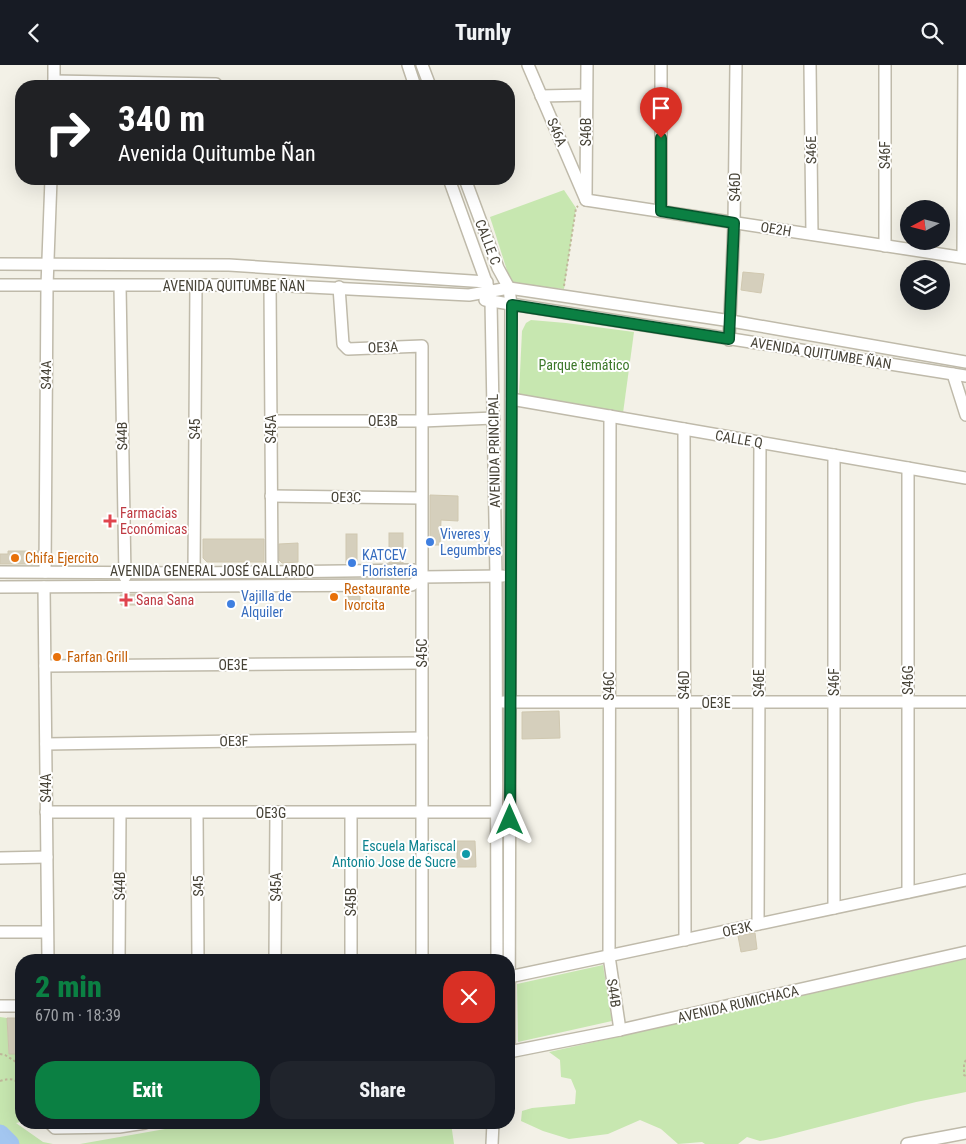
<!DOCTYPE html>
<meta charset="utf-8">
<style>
body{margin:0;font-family:"Roboto Condensed",sans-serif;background:#20242c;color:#f1f3f6;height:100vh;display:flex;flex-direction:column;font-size:19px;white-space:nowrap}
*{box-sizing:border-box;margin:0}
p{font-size:16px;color:#9ea1a6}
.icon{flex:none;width:28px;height:28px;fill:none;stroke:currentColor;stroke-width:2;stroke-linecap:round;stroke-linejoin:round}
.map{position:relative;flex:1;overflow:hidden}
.drawer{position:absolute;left:15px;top:889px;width:500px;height:175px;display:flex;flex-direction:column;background:#171b24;border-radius:20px;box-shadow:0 5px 20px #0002}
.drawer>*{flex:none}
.guide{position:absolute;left:15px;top:15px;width:500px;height:105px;border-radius:20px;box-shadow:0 5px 20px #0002;background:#202124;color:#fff;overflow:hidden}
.needle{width:32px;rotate:263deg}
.controls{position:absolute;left:900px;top:135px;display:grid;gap:10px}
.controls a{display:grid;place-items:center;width:50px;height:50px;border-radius:50%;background:#171b24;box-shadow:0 5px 20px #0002;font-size:25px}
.pin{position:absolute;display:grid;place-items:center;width:42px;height:42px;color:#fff;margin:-51px -21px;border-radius:50% 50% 50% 0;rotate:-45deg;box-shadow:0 0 5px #0007}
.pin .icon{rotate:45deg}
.me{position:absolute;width:55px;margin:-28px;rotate:0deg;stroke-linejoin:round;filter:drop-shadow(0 0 4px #0008)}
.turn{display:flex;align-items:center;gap:18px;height:105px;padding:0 20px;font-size:22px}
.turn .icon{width:65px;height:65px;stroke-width:2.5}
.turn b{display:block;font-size:35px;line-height:42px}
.round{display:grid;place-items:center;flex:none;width:52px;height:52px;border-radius:20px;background:#20242c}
.summary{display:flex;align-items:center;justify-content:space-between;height:85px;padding:0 20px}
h1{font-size:30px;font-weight:800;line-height:38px;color:#0b8043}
.button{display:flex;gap:10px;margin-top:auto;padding:10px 20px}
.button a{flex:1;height:58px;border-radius:20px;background:#0b8043;color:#fff;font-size:20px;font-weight:800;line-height:58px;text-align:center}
.button a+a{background:#20242c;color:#f1f3f6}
header{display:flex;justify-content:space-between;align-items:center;height:65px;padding:0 20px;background:#171b24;font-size:22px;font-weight:800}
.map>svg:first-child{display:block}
.green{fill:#c7e7b0}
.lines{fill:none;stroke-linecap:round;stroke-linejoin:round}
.river{stroke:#a3c6f0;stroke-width:19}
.building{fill:#d5cfbc;stroke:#d0c8b0}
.minor-casing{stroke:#bfbaaa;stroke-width:14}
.path{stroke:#c1b89b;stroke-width:2;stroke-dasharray:2.5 2.5;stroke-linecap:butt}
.minor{stroke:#fff;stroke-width:11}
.route-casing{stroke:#07532c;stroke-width:12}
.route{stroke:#0b8043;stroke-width:9}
.health-dot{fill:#e0444e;stroke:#fff;stroke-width:2}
.shop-dot{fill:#3f7fe0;stroke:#fff;stroke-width:2}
.food-dot{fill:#e8710a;stroke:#fff;stroke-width:2}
.culture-dot{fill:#0f9aa8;stroke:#fff;stroke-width:2}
.labels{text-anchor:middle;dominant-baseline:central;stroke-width:4;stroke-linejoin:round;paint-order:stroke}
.street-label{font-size:14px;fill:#464236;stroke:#fff}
.park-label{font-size:14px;fill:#3c7829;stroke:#fff}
.health-label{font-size:14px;fill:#be3a42;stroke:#fff;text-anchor:start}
.shop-label{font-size:14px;fill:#366cbe;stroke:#fff;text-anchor:start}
.food-label{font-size:14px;fill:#c56008;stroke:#fff;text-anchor:start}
.culture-label{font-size:14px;fill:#0d838f;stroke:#fff;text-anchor:end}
</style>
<header><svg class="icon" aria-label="back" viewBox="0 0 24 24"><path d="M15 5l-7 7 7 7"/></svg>Turnly<svg class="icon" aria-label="search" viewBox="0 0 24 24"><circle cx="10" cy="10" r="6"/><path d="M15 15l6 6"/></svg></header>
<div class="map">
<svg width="966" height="1079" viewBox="0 0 966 1079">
<rect width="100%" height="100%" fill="#f3f1e7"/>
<!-- green -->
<g class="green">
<polygon points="564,125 576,143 564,224 511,218 490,152"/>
<polygon points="531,255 566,258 634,267 623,348 519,329 522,266 526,258"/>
<polygon points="966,894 966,1027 916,1037 776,1073 760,1076 747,1072 738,1079 705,1079 702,1077 678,1079 661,1064 640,1055 608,1069 569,1074 543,1066 521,1056 522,1046 532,1043 575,1039 576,1026 571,1014 561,1012 560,995 549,987"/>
<polygon points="603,900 612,956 518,977 517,919"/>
<polygon points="0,952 7,953 9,989 21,989 21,1057 16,1058 43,1077 53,1079 0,1079"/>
<polygon points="199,1058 451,1058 454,1079 80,1079"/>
</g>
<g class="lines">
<!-- river -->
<polyline class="river" points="0,1069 10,1079"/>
</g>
<!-- building -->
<g class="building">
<polygon points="743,207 764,209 761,228 741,225"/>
<polygon points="430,430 458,431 458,456 441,455 440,480 430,480"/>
<rect x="389" y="468" width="14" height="30"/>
<rect x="346" y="469" width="11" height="29"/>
<polygon points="203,474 264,474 264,497 207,497 203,493"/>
<polygon points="298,478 298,497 282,498 279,495 279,479"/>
<polygon points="8,486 38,486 38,499 0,499 0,489 8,489"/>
<polygon points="138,529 138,540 121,540 120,530"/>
<polygon points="348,531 360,531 360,545 349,546"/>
<polygon points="559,646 560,673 522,674 522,647"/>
<polygon points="457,776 475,776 476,802 457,802"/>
<polygon points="755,868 757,884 741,887 738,871"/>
<polygon points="7,953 21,953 21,989 9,989"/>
</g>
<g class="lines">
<defs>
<g id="minor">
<polyline points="408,0 415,21"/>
<polyline points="422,0 430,21"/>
<polyline points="528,0 586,135"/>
<polyline points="661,0 661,146"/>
<polyline points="810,0 812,169"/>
<polyline points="54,16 216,19"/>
<polyline points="54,21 54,0"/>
<polyline points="541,31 586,30"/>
<polyline points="449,114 489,225 491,236 496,511 497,895"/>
<polyline points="465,114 498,203 509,223 511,240 509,987"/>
<polyline points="586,131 587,0"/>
<polyline points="586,135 966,193"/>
<polyline points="885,181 885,0"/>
<polyline points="963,192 964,0"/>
<polyline points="0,199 229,200 487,217"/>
<polyline points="0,220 270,220 469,230 509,223 731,256 966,297"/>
<polyline points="270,220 272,507"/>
<polyline points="120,221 125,512"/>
<polyline points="339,222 343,279 348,284 422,281 422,895"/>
<polyline points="485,235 966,311"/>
<polyline points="729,275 734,158 736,0"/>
<polyline points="953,309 966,350"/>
<polyline points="511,334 966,413"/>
<polyline points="610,351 609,891 620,965"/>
<polyline points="271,356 422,356 494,353"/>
<polyline points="684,364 685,875"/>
<polyline points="834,390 834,843"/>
<polyline points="271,431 421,433"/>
<polyline points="0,507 194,508 414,505 421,512"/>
<polyline points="45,507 47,221 51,114"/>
<polyline points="194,508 196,220"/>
<polyline points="0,522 412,520 421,512 503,511"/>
<polyline points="44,522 48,895"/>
<polyline points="45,601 422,598"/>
<polyline points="503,637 966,637"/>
<polyline points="46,679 422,673"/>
<polyline points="46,747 496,747"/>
<polyline points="197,748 198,895"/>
<polyline points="0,793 47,792"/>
<polyline points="908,827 908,403"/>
<polyline points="758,859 760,377"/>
<polyline points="0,867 47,867"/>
<polyline points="119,895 120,748"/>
<polyline points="275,895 276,748"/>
<polyline points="351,895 351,748"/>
<polyline points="509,912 966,815"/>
<polyline points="0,941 21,941"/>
<polyline points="509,987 620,965 966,887"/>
<polyline points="50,1058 55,1063 119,1062 145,1058"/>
<polyline points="492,1079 493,1058"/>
<polyline points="907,1079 966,1068"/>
</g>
</defs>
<!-- minor casing -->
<use href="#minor" class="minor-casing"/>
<!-- path -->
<g class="path">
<polyline points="564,221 576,143 578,141"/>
<polyline points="0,989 5,990 21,1000"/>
<polyline points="966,995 964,998 964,1010 966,1011"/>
<path d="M0 1016C10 1013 15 1013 21 1021"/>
</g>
<!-- minor -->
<use href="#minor" class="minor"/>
</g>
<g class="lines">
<defs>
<polyline id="route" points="510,755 512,240 729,274 734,158 661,146 661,73"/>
</defs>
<!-- route casing -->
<use href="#route" class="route-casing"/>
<!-- route -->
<use href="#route" class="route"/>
</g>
<!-- markers -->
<g class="health-dot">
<path d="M107.5 448.5h5v5h5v5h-5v5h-5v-5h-5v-5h5z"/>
<path d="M123.5 527.5h5v5h5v5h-5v5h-5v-5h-5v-5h5z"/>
</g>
<g class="shop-dot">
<circle cx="430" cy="477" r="5"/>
<circle cx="352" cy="498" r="5"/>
<circle cx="231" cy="539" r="5"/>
</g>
<g class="food-dot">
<circle cx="15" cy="493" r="5"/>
<circle cx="334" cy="532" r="5"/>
<circle cx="57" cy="592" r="5"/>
</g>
<circle class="culture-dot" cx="466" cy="789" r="5"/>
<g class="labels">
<!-- street labels -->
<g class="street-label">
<text transform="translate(557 67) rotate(67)">S46A</text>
<text transform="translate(586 67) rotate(-90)">S46B</text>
<text transform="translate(811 85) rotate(-91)">S46E</text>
<text transform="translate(885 90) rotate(-90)">S46F</text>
<text transform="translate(735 122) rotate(-90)">S46D</text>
<text transform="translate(776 164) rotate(9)">OE2H</text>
<text transform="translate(488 177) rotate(69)">CALLE C</text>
<text x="234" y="221">AVENIDA QUITUMBE ÑAN</text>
<text transform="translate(383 282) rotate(-2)">OE3A</text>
<text transform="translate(821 288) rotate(9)">AVENIDA QUITUMBE ÑAN</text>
<text transform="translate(46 310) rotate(-89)">S44A</text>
<text x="383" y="356">OE3B</text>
<text transform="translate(195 364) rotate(-90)">S45</text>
<text transform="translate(271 364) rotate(-90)">S45A</text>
<text transform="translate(122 371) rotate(-91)">S44B</text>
<text transform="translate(739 374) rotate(10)">CALLE Q</text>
<text transform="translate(494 386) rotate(-91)">AVENIDA PRINCIPAL</text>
<text transform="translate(346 432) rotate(1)">OE3C</text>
<text x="212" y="506">AVENIDA GENERAL JOSÉ GALLARDO</text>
<text transform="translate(422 588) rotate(-90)">S45C</text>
<text x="233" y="600">OE3E</text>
<text transform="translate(908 615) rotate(-90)">S46G</text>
<text transform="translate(834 617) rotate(-90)">S46F</text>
<text transform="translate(759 618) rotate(-90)">S46E</text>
<text transform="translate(684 620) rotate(-90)">S46D</text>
<text transform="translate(609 621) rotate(-90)">S46C</text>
<text x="716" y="638">OE3E</text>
<text transform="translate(234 676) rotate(-1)">OE3F</text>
<text transform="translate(46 723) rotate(-90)">S44A</text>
<text x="271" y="748">OE3G</text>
<text transform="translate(120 821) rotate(-90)">S44B</text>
<text transform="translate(198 821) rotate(-91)">S45</text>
<text transform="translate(276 822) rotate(-90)">S45A</text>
<text transform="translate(351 837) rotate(-90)">S45B</text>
<text transform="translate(737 864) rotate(-12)">OE3K</text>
<text transform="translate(614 928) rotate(81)">S44B</text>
<text transform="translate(738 939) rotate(-13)">AVENIDA RUMICHACA</text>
</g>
<!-- park labels -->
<g class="park-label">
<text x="584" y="300">Parque temático</text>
</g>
<!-- health labels -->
<g class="health-label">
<text x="120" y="448">Farmacias<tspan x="120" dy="16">Económicas</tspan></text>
<text x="136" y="535">Sana Sana</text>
</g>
<!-- shop labels -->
<g class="shop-label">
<text x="440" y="469">Viveres y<tspan x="440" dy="16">Legumbres</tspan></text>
<text x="362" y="490">KATCEV<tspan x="362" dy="16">Floristería</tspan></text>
<text x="241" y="531">Vajilla de<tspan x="241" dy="16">Alquiler</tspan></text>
</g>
<!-- food labels -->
<g class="food-label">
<text x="25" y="493">Chifa Ejercito</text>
<text x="344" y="524">Restaurante<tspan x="344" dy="16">Ivorcita</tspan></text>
<text x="67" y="592">Farfan Grill</text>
</g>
<!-- culture labels -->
<g class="culture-label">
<text x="456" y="781">Escuela Mariscal<tspan x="456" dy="16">Antonio Jose de Sucre</tspan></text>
</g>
</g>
</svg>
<div class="controls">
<a><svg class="needle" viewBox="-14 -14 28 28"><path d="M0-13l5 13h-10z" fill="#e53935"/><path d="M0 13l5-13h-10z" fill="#9ea1a6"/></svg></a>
<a><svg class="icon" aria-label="layers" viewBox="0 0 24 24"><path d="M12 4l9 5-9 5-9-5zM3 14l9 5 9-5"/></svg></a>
</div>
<div class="pin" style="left:661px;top:73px;background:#d93025"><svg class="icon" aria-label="arrive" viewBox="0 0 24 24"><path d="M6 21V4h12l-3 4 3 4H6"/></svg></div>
<svg class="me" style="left:510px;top:755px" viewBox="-20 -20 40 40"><path d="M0-17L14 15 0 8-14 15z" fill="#0b8043" stroke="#fff" stroke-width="4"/></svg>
<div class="guide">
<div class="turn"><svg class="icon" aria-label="right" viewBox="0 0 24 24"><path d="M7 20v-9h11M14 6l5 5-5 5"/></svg><div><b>340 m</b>Avenida Quitumbe Ñan</div></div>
</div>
<section class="drawer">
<div class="summary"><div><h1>2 min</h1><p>670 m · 18:39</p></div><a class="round" style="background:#d93025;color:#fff"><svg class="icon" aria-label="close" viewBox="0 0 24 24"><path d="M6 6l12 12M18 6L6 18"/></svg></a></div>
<div class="button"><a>Exit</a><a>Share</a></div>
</section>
</div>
